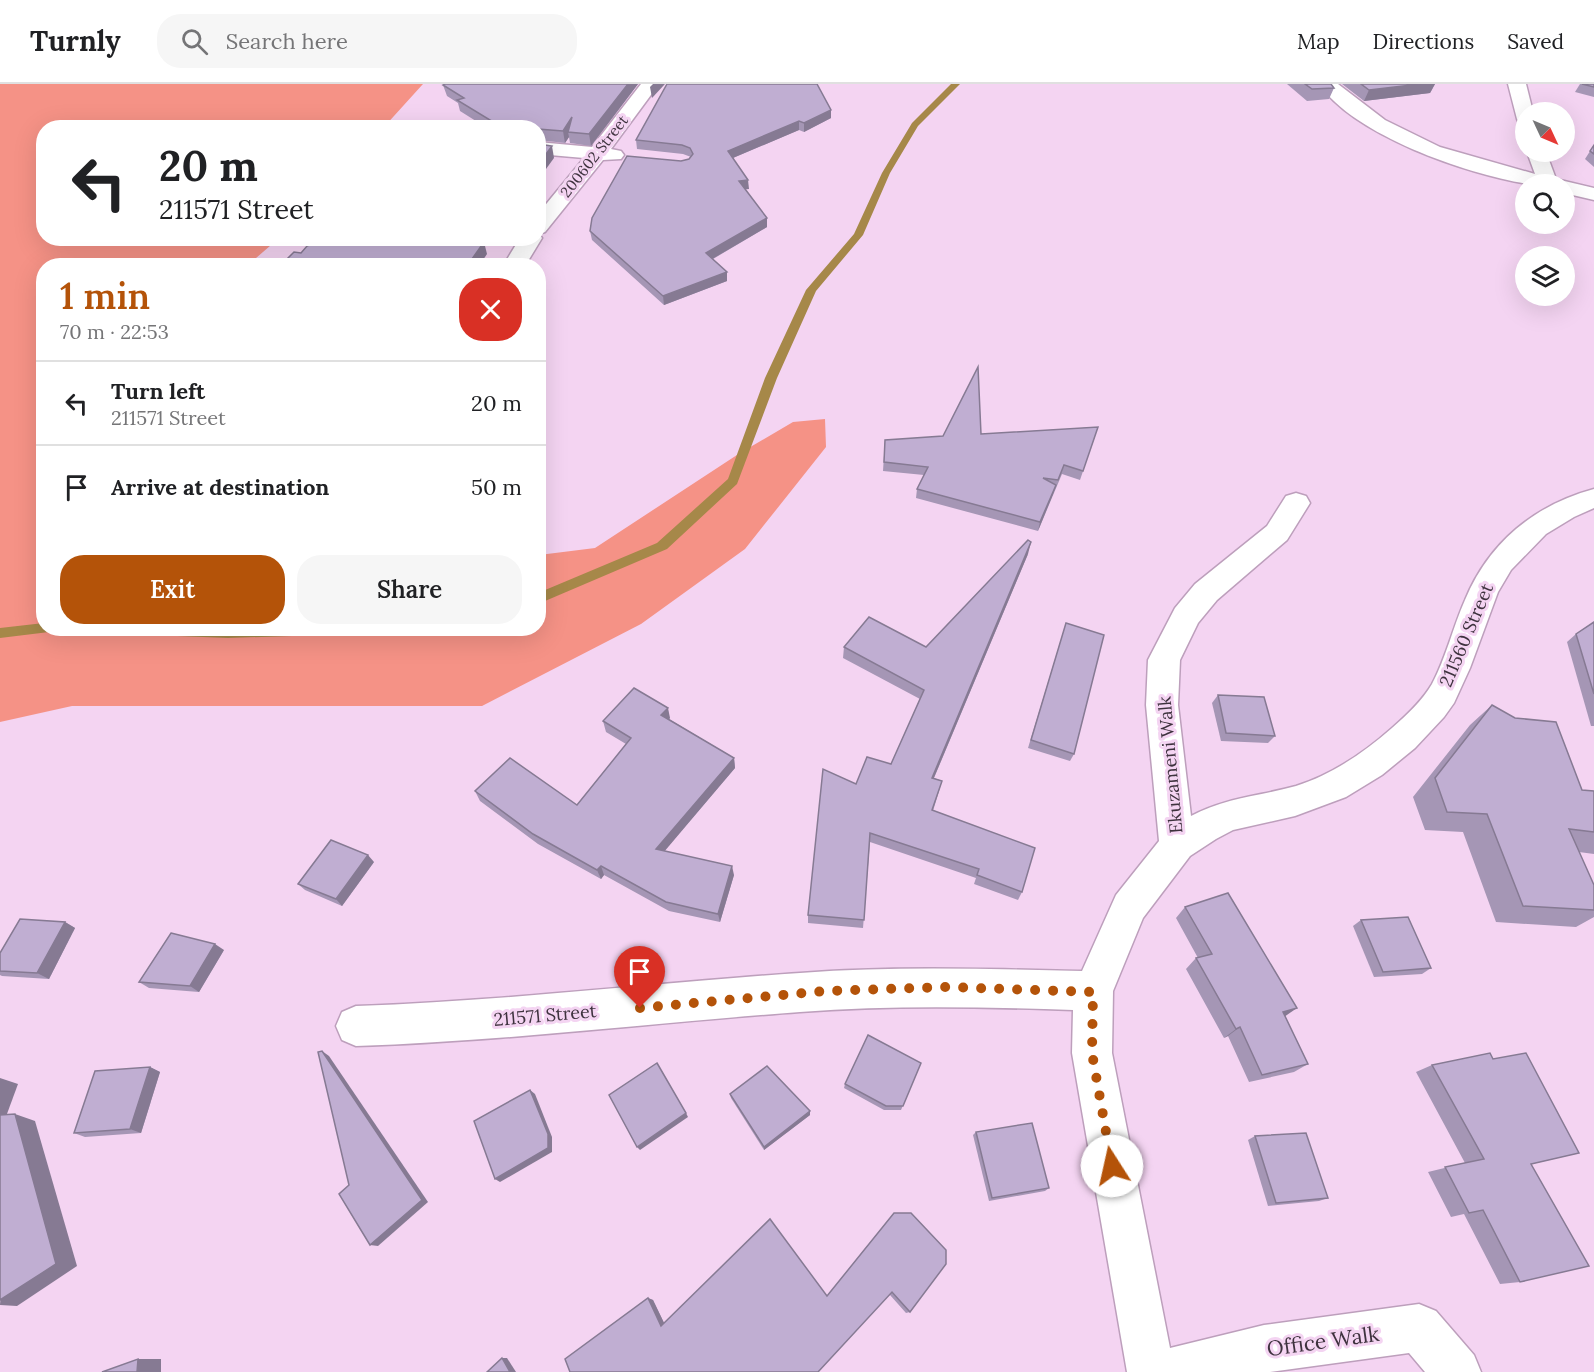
<!DOCTYPE html>
<meta charset="utf-8">
<style>
body{margin:0;font-family:Lora,serif;background:#f6f6f6;color:#202124;height:100vh;display:flex;flex-direction:column;font-size:22px;white-space:nowrap}
*{box-sizing:border-box;margin:0}
p{font-size:20px;color:#757577}
.icon{flex:none;width:33px;height:33px;fill:none;stroke:currentColor;stroke-width:2;stroke-linecap:round;stroke-linejoin:round}
.map{position:relative;flex:1;overflow:hidden}
.panel{position:absolute;left:36px;top:174px;width:510px;height:378px;display:flex;flex-direction:column;background:#fff;border-radius:24px;box-shadow:0 6px 24px #0002}
.panel>*{flex:none}
.guide{position:absolute;left:36px;top:36px;width:510px;height:126px;border-radius:24px;box-shadow:0 6px 24px #0002;background:#fff;color:#202124;overflow:hidden}
.needle{width:39px;rotate:134deg}
.controls{position:absolute;left:1515px;top:18px;display:grid;gap:12px}
.controls a{display:grid;place-items:center;width:60px;height:60px;border-radius:50%;background:#fff;box-shadow:0 6px 24px #0002;font-size:30px}
.pin{position:absolute;display:grid;place-items:center;width:51px;height:51px;color:#fff;margin:-62px -26px;border-radius:50% 50% 50% 0;rotate:-45deg;box-shadow:0 0 6px #0007}
.pin .icon{rotate:45deg}
.me{position:absolute;width:66px;margin:-33px;rotate:350deg;stroke-linejoin:round;filter:drop-shadow(0 0 4px #0008)}
.turn{display:flex;align-items:center;gap:21px;height:126px;padding:0 24px;font-size:27px}
.turn .icon{width:78px;height:78px;stroke-width:2.5}
.turn b{display:block;font-size:42px;line-height:51px}
.round{display:grid;place-items:center;flex:none;width:63px;height:63px;border-radius:24px;background:#f6f6f6}
.headline{display:flex;align-items:center;justify-content:space-between;height:102px;padding:0 24px}
h1{font-size:36px;font-weight:600;line-height:45px;color:#b45309}
.button{display:flex;gap:12px;margin-top:auto;padding:12px 24px}
.button a{flex:1;height:69px;border-radius:24px;background:#b45309;color:#fff;font-size:24px;font-weight:600;line-height:69px;text-align:center}
.button a+a{background:#f6f6f6;color:#202124}
ul{padding:0;list-style:none}
li{display:flex;align-items:center;gap:18px;height:84px;padding:0 24px;border-top:2px solid #e0e0e0}
li div{flex:1}
li b{display:block;font-size:22px}
li em{font-style:normal}
header{display:flex;align-items:center;gap:36px;box-sizing:border-box;height:84px;padding:0 30px;background:#fff;border-bottom:2px solid #e0e0e0}
header strong{font-size:28px}
nav{display:flex;gap:33px;margin-inline-start:auto;font-size:21px}
.search{width:420px;height:54px;background:#f6f6f6;display:flex;align-items:center;gap:15px;box-sizing:border-box;padding:0 21px;border-radius:24px;color:#757577;font-size:22px}
.map>svg:first-child{display:block}
.forest{fill:#f59286}
.lines{fill:none;stroke-linecap:round;stroke-linejoin:round}
.stream{fill:#a68849;fill-rule:evenodd}
.minor-casing{stroke:#bd9fbc;stroke-width:3}
.minor{fill:#fff;fill-rule:evenodd}
.wall{fill:#a596b5}
.shaded-wall{fill:#867a93}
.building{fill:#c0aed2;stroke:#867a93;stroke-width:1.5}
.route{stroke:#b45309;stroke-width:10;stroke-dasharray:0 18}
.labels{text-anchor:middle;dominant-baseline:central;stroke-width:6;stroke-linejoin:round;paint-order:stroke}
.far-street-label{font-size:15px;fill:#3e323e;stroke:#f4d4f2}
.street-label{font-size:18px;fill:#3e323e;stroke:#f4d4f2}
.near-street-label{font-size:21px;fill:#3e323e;stroke:#f4d4f2}
</style>
<header>
<strong>Turnly</strong>
<div class="search"><svg class="icon" aria-label="search" viewBox="0 0 24 24"><circle cx="10" cy="10" r="6"/><path d="M15 15l6 6"/></svg>Search here</div>
<nav><a>Map</a><a>Directions</a><a>Saved</a></nav>
</header>
<div class="map">
<svg width="1594" height="1288" viewBox="0 0 1594 1288">
<rect width="100%" height="100%" fill="#f4d4f2"/>
<!-- forest -->
<polygon class="forest" points="0,0 423,0 384,43 44,44 44,154 278,155 248,181 44,182 44,544 538,544 539,471 595,464 740,369 793,338 825,335 826,363 745,465 641,540 482,622 72,622 0,638"/>
<g class="lines">
<!-- stream -->
<g class="stream">
<polygon points="951,0 960,0 918,42 890,89 863,151 816,207 777,294 737,400 667,465 538,520 538,509 657,459 728,395 765,294 806,206 854,150 882,89 912,39"/>
<polygon points="44,539 44,544 51,544 49,548 0,554 0,544"/>
<polygon points="95,544 390,544 383,549 228,554 102,549"/>
</g>
<defs>
<g id="minor">
<polygon points="641,0 659,0 611,65 621,67 624,71 621,75 603,76 545,148 539,150 542,154 525,182 503,182 520,154 538,154 538,130 584,74 538,70 538,58 592,63"/>
<path d="M1319 0H1338L1385 36 1440 63 1535 90 1527 68H1546L1556 95 1594 104V116L1564 109V100C1553 100 1539 102 1528 100 1467 90 1355 52 1319 0Z"/>
<polygon points="1508,0 1526,0 1533,28 1526,28 1526,40 1519,39 1517,35"/>
<path d="M1594 405V424L1574 433 1546 450 1511 486 1498 508 1470 584 1454 619 1444 633 1415 664 1382 691 1346 713 1295 732 1233 746 1216 755 1190 772 1143 834 1113 907 1112 969 1170 1264 1264 1241 1419 1220 1436 1227 1474 1271 1481 1288H1425L1409 1269 1270 1288H1127L1072 969 1073 926C982 923 891 921 800 928 652 939 505 957 356 962L342 956 336 942 342 928 356 922C505 917 652 899 800 889 894 882 988 885 1082 887L1116 811 1159 757 1146 621 1148 576 1175 524 1195 500 1267 442 1286 412 1296 409 1306 412 1310 419 1287 456 1217 516 1198 539 1180 576 1178 621 1191 732C1224 714 1260 712 1296 702 1331 691 1365 668 1392 644 1407 631 1422 617 1432 600 1446 574 1453 543 1465 516 1489 458 1535 421 1594 405Z"/>
</g>
</defs>
<!-- minor casing -->
<use href="#minor" class="minor-casing"/>
<!-- minor -->
<use href="#minor" class="minor"/>
</g>
<!-- wall -->
<g class="wall">
<polygon points="638,0 591,62 570,59 569,53 565,59 538,56 538,44 487,44 460,27 458,19 447,12 443,1"/>
<polygon points="1287,0 1331,0 1334,4 1329,15 1307,17"/>
<polygon points="1342,0 1435,0 1430,9 1364,17"/>
<polygon points="1580,0 1594,0 1594,13 1575,8"/>
<polygon points="831,26 831,34 804,48 799,46 733,74 749,105 745,105 767,143 713,175 727,197 664,221 592,156 590,147 681,77 689,75 691,73 683,70 637,65 636,56"/>
<polygon points="1594,61 1594,83 1585,75"/>
<polygon points="1098,343 1080,396 1062,390 1038,447 916,414 917,405 924,391 883,387 885,356"/>
<polygon points="1028,470 934,694 942,697 933,727 1022,808 1018,816 974,800 976,794 870,758 863,844 808,839 808,831 856,700 891,680 920,615 843,574 844,563 926,563"/>
<polygon points="1594,538 1594,642 1591,642 1567,558 1576,550"/>
<polygon points="1066,539 1074,670 1070,677 1028,664"/>
<polygon points="1218,611 1275,652 1268,659 1221,657 1212,619"/>
<polygon points="1492,621 1582,706 1594,707 1594,770 1579,768 1594,801 1594,833 1576,843 1496,838 1463,748 1425,746 1413,713 1470,641"/>
<polygon points="670,634 669,635 734,674 735,684 664,767 734,791 720,838 669,827 604,791 601,795 538,760 480,717 475,707 577,721 626,660 606,648 603,637"/>
<polygon points="374,778 342,822 305,806 298,800"/>
<polygon points="1185,823 1285,932 1308,980 1294,988 1249,998 1228,952 1224,954 1186,885 1196,874 1198,874 1176,834"/>
<polygon points="1361,836 1431,884 1422,890 1374,893 1353,842"/>
<polygon points="65,838 75,844 49,895 2,892 0,891 0,869"/>
<polygon points="224,866 199,908 149,904 139,898"/>
<polygon points="1493,975 1579,1069 1532,1080 1520,1198 1500,1200 1464,1130 1451,1133 1428,1088 1465,1079 1416,988 1432,981"/>
<polygon points="921,979 901,1026 884,1026 844,1004 845,1000"/>
<polygon points="150,983 160,988 141,1049 85,1053 74,1049"/>
<polygon points="730,1010 810,1031 764,1066 731,1014"/>
<polygon points="976,1048 1049,1104 1045,1107 989,1117 973,1051"/>
<polygon points="1255,1052 1328,1114 1319,1117 1268,1122 1248,1056"/>
<polygon points="894,1129 910,1228 906,1229 890,1211 570,1288 648,1214 653,1216 664,1239 827,1212"/>
</g>
<!-- shaded-wall -->
<g class="shaded-wall">
<polygon points="628,0 638,0 591,62 589,50"/>
<polygon points="653,0 665,0 652,14 650,3"/>
<polygon points="1420,0 1435,0 1430,9 1364,17 1369,6"/>
<polygon points="831,26 831,34 804,48 804,39"/>
<polygon points="572,33 568,48 569,53 565,59 563,47"/>
<polygon points="799,37 799,46 728,76 728,67"/>
<polygon points="552,62 554,74 538,96 538,81"/>
<polygon points="748,96 749,105 739,106 739,97"/>
<polygon points="767,134 767,143 707,178 706,169"/>
<polygon points="484,158 487,170 479,182 467,182"/>
<polygon points="727,188 727,197 664,221 663,212"/>
<polygon points="1056,401 1053,410 1038,447 1040,438"/>
<polygon points="1031,458 1028,470 930,703 932,694"/>
<polygon points="668,624 670,634 664,641 661,631"/>
<polygon points="734,674 735,684 658,775 656,765"/>
<polygon points="368,771 374,778 342,822 336,815"/>
<polygon points="601,782 604,791 601,795 597,786"/>
<polygon points="732,782 734,791 720,838 718,830"/>
<polygon points="65,838 75,844 49,895 37,889"/>
<polygon points="215,860 224,866 199,908 190,902"/>
<polygon points="1297,924 1284,933 1283,928"/>
<polygon points="1240,943 1228,952 1224,954 1236,945"/>
<polygon points="322,967 329,972 428,1118 378,1162 370,1161"/>
<polygon points="150,983 160,988 141,1049 130,1045"/>
<polygon points="0,994 18,1000 4,1038 0,1036"/>
<polygon points="530,1006 535,1010 552,1053 552,1068 500,1098 495,1095"/>
<polygon points="810,1027 810,1031 764,1066 764,1063"/>
<polygon points="686,1029 688,1033 640,1066 637,1063"/>
<polygon points="15,1030 35,1037 77,1182 17,1222 0,1221"/>
<polygon points="648,1214 653,1216 666,1243 661,1242"/>
<polygon points="502,1274 507,1274 516,1288 510,1288"/>
<polygon points="138,1275 161,1275 161,1288 137,1288"/>
</g>
<!-- building -->
<g class="building">
<polygon points="445,0 628,0 589,50 568,48 572,33 563,47 538,45 538,44 503,44 457,16 464,14 443,1"/>
<polygon points="667,0 817,0 831,26 804,39 799,37 728,67 748,96 739,97 767,134 706,169 727,188 663,212 590,147 592,134 627,72 681,77 689,75 693,70 690,64 682,61 636,56"/>
<polygon points="1305,0 1331,0 1334,4 1312,5"/>
<polygon points="1361,0 1420,0 1369,6"/>
<polygon points="1582,0 1594,0 1594,3"/>
<polygon points="538,60 552,62 538,81"/>
<polygon points="1594,61 1594,70 1590,67"/>
<polygon points="324,154 468,154 484,158 467,182 280,182 294,168 301,169 307,162"/>
<polygon points="978,283 981,350 1098,343 1083,387 1064,381 1058,396 1043,394 1056,401 1040,438 917,405 928,383 884,378 885,356 943,352"/>
<polygon points="1028,456 1031,458 932,694 942,697 932,726 1035,764 1022,808 977,791 979,785 870,749 864,836 808,831 823,685 856,700 867,673 891,680 924,606 844,563 869,533 926,563"/>
<polygon points="1594,538 1594,610 1576,550"/>
<polygon points="1066,539 1104,551 1074,670 1031,656"/>
<polygon points="634,604 668,624 661,631 734,674 656,765 732,782 718,830 666,818 601,782 597,786 533,750 475,707 510,674 577,721 631,654 603,637"/>
<polygon points="1218,611 1264,613 1275,652 1226,649"/>
<polygon points="1492,621 1515,634 1556,638 1582,706 1594,707 1594,748 1569,745 1594,801 1594,826 1523,822 1487,730 1447,728 1435,694"/>
<polygon points="331,756 368,771 336,815 298,800"/>
<polygon points="1228,809 1297,924 1283,928 1308,980 1262,991 1240,943 1236,945 1196,874 1212,870 1185,823"/>
<polygon points="1408,833 1431,884 1383,888 1361,836"/>
<polygon points="20,835 65,838 37,889 0,887 0,869"/>
<polygon points="171,849 215,860 190,902 139,898"/>
<polygon points="868,951 921,979 903,1022 886,1022 845,1000"/>
<polygon points="322,967 422,1116 370,1161 339,1110 349,1101 318,968"/>
<polygon points="1490,969 1493,975 1526,969 1579,1069 1531,1080 1589,1182 1520,1198 1483,1126 1469,1129 1445,1083 1484,1075 1432,981"/>
<polygon points="657,979 686,1029 637,1063 609,1011"/>
<polygon points="767,982 810,1027 764,1063 730,1010"/>
<polygon points="150,983 130,1045 74,1049 95,987"/>
<polygon points="530,1006 548,1050 548,1064 495,1095 474,1037"/>
<polygon points="15,1030 56,1180 0,1216 0,1031"/>
<polygon points="1032,1039 1049,1104 992,1114 976,1048"/>
<polygon points="1306,1049 1328,1114 1276,1119 1255,1052"/>
<polygon points="894,1129 911,1129 946,1166 946,1180 910,1228 892,1208 818,1288 570,1288 565,1275 648,1214 661,1242 770,1135 827,1212"/>
<polygon points="502,1274 510,1288 487,1288"/>
<polygon points="138,1275 137,1288 102,1288"/>
</g>
<g class="lines">
<!-- route -->
<polyline class="route" points="640,924 826,907 946,903 1093,908 1092,969 1112,1082"/>
</g>
<g class="labels">
<!-- far-street labels -->
<g class="far-street-label">
<text transform="translate(594 72) rotate(-52)">200602 Street</text>
</g>
<!-- street labels -->
<g class="street-label">
<text transform="translate(1466 551) rotate(-67)">211560 Street</text>
<text transform="translate(1170 681) rotate(-95)">Ekuzameni Walk</text>
<text transform="translate(545 931) rotate(-5)">211571 Street</text>
</g>
<!-- near-street labels -->
<g class="near-street-label">
<text transform="translate(1323 1257) rotate(-8)">Office Walk</text>
</g>
</g>
</svg>
<div class="controls">
<a><svg class="needle" viewBox="-14 -14 28 28"><path d="M0-13l5 13h-10z" fill="#e53935"/><path d="M0 13l5-13h-10z" fill="#757577"/></svg></a>
<a><svg class="icon" aria-label="search" viewBox="0 0 24 24"><circle cx="10" cy="10" r="6"/><path d="M15 15l6 6"/></svg></a>
<a><svg class="icon" aria-label="layers" viewBox="0 0 24 24"><path d="M12 4l9 5-9 5-9-5zM3 14l9 5 9-5"/></svg></a>
</div>
<div class="pin" style="left:640px;top:924px;background:#d93025"><svg class="icon" aria-label="arrive" viewBox="0 0 24 24"><path d="M6 21V4h12l-3 4 3 4H6"/></svg></div>
<svg class="me" style="left:1112px;top:1082px" viewBox="-20 -20 40 40"><circle r="19" fill="#fff"/><path d="M0-13L10 11 0 6-10 11z" fill="#b45309"/></svg>
<div class="guide">
<div class="turn"><svg class="icon" aria-label="left" viewBox="0 0 24 24"><path d="M17 20v-9H6M10 6l-5 5 5 5"/></svg><div><b>20 m</b>211571 Street</div></div>
</div>
<section class="panel">
<div class="headline"><div><h1>1 min</h1><p>70 m · 22:53</p></div><a class="round" style="background:#d93025;color:#fff"><svg class="icon" aria-label="close" viewBox="0 0 24 24"><path d="M6 6l12 12M18 6L6 18"/></svg></a></div>
<ul>
<li><svg class="icon" aria-label="left" viewBox="0 0 24 24"><path d="M17 20v-9H6M10 6l-5 5 5 5"/></svg><div><b>Turn left</b><p>211571 Street</p></div><em>20 m</em></li>
<li><svg class="icon" aria-label="arrive" viewBox="0 0 24 24"><path d="M6 21V4h12l-3 4 3 4H6"/></svg><div><b>Arrive at destination</b></div><em>50 m</em></li>
</ul>
<div class="button"><a>Exit</a><a>Share</a></div>
</section>
</div>
